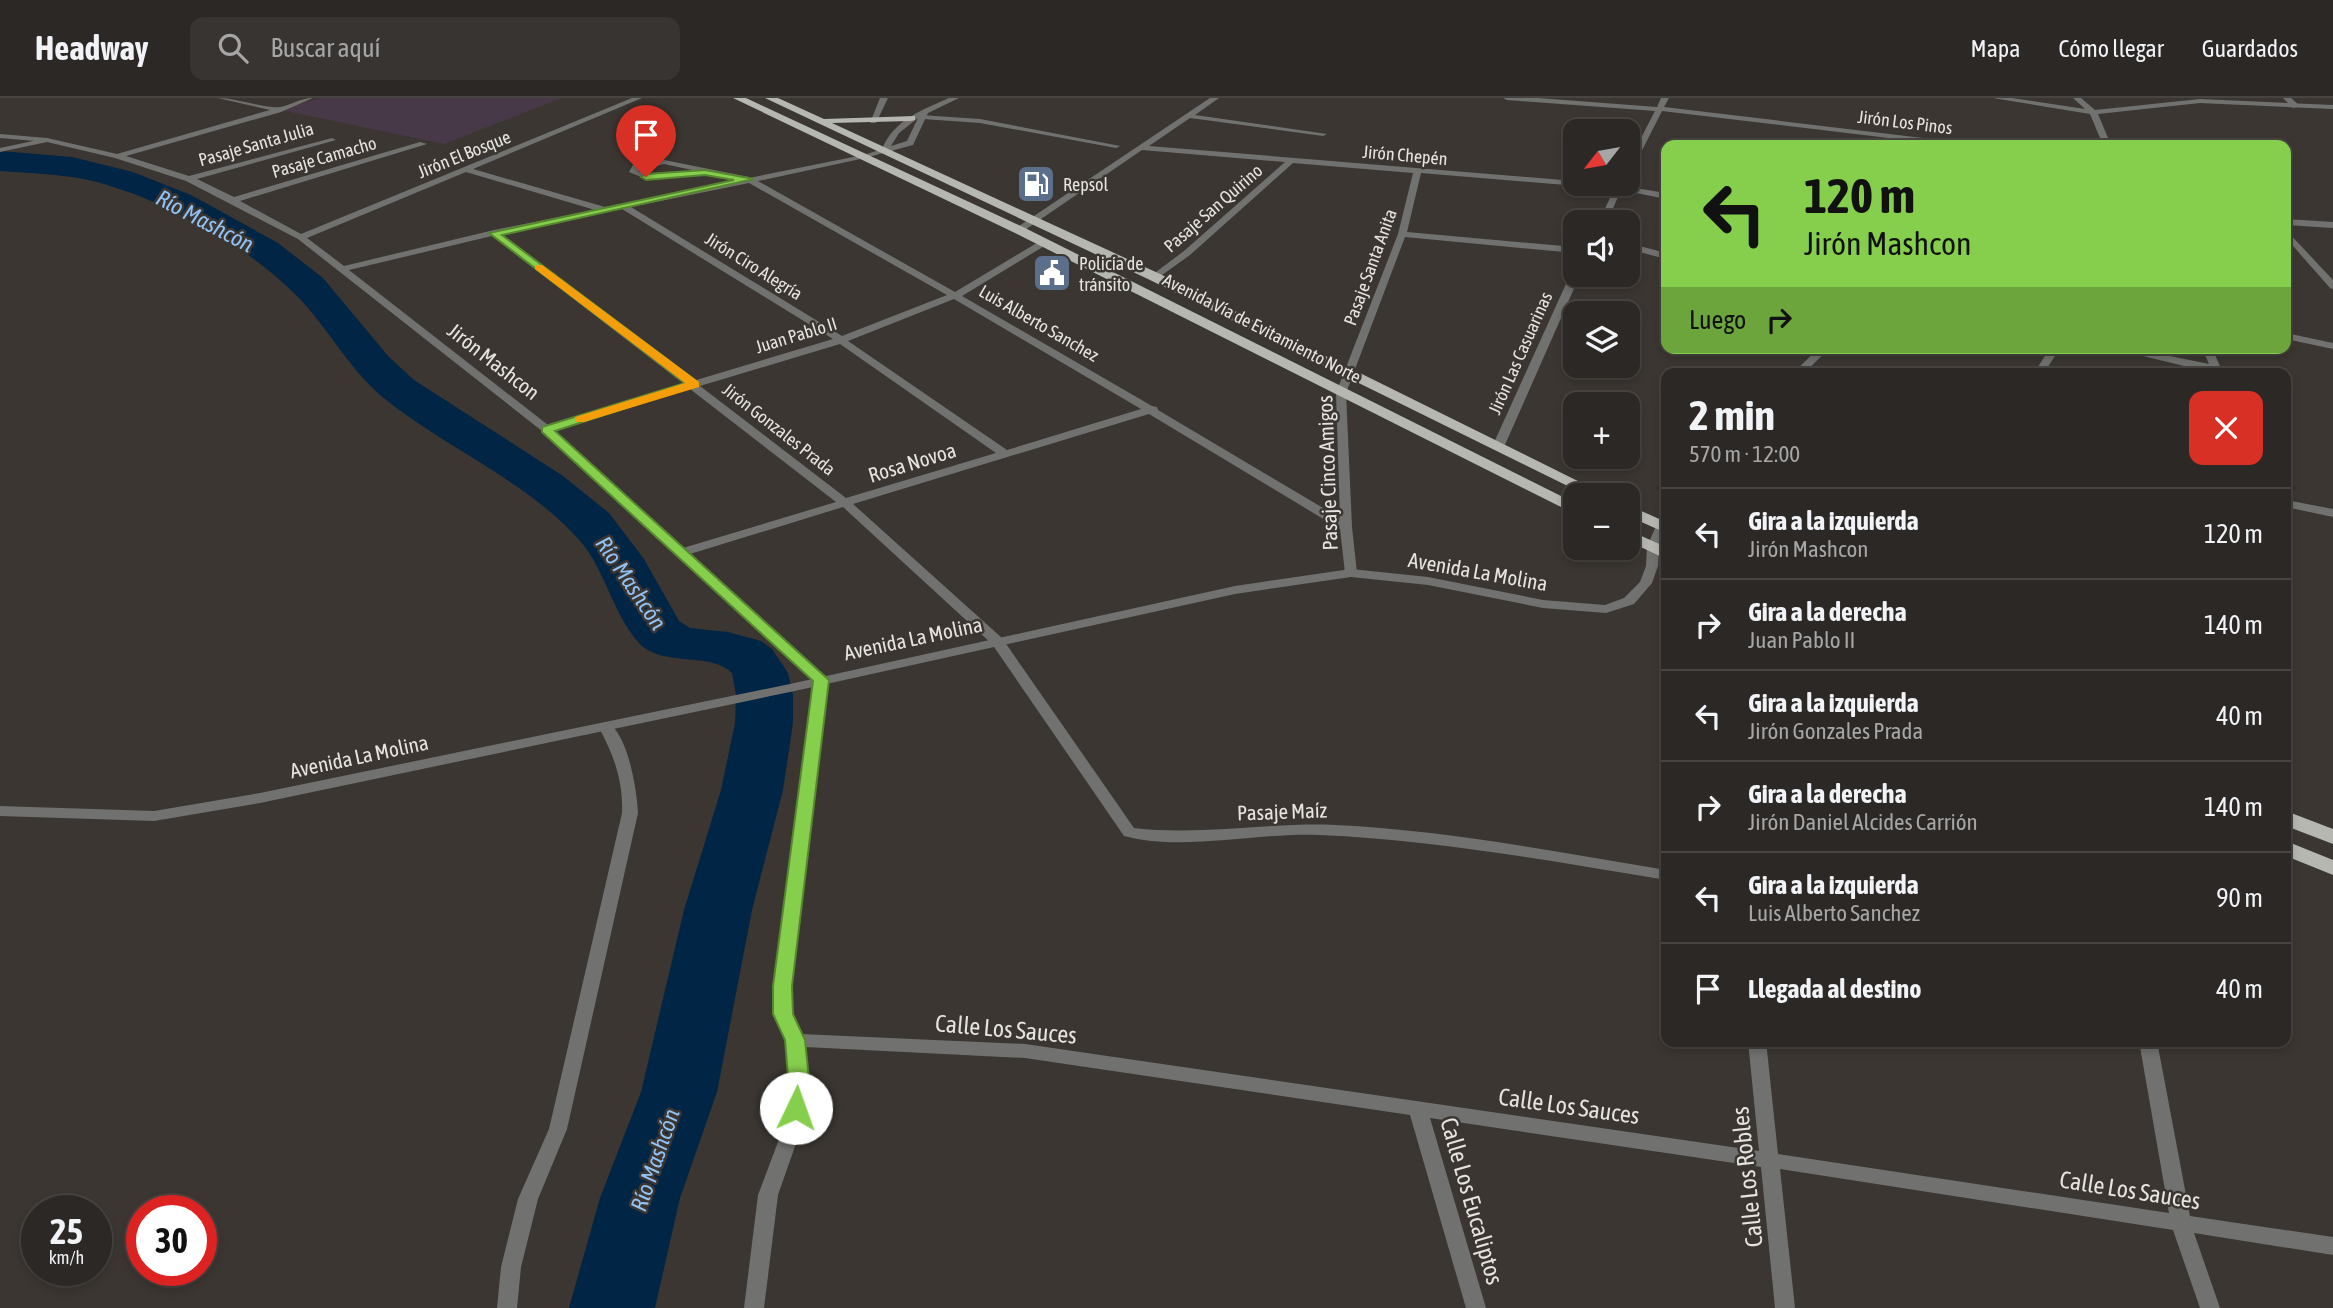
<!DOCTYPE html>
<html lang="es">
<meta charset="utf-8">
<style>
body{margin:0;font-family:"Asap Condensed",sans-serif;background:#383432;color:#f1f3f6;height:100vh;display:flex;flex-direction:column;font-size:26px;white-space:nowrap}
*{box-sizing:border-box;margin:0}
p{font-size:23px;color:#a6a6a7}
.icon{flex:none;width:38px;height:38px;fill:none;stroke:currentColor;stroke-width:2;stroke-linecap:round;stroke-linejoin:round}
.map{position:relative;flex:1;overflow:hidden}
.side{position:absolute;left:1661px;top:270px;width:630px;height:679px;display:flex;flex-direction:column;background:#2c2825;border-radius:14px;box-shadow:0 4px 10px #0003,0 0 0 2px #484442}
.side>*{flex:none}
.top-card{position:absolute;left:1661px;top:42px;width:630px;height:214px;border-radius:14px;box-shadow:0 4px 10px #0003,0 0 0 2px #484442;background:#86cf4c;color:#111;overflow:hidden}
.needle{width:46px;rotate:239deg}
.buttons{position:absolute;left:1563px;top:21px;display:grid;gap:14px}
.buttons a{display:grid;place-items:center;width:77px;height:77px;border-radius:14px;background:#2c2825;box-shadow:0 4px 10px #0003,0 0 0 2px #484442;font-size:35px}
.speed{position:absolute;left:21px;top:1097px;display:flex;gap:14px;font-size:35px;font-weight:700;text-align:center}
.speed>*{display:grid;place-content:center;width:91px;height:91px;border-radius:50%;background:#2c2825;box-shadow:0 4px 10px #0003,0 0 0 2px #484442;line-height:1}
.speed small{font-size:18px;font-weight:400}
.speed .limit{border:10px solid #d22;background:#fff;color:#111}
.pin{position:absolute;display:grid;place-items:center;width:60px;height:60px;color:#fff;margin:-72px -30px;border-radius:50% 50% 50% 0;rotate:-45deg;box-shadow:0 0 7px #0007}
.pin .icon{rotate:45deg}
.me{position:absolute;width:77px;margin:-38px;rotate:3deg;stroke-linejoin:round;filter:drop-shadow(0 0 5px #0008)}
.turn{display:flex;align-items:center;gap:24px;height:147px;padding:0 28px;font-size:32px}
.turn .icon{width:91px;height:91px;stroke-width:2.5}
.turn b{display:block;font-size:49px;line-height:60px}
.then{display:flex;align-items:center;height:66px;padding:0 28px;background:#0003;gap:14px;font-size:26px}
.round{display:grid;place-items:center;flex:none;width:74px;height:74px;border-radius:14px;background:#383432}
.head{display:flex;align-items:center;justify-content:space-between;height:119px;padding:0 28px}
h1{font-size:42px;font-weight:700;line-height:52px}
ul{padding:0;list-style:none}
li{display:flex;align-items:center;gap:21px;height:91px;padding:0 28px;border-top:2px solid #484442}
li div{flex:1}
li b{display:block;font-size:26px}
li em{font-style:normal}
header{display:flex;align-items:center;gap:42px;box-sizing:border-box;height:98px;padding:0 35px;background:#2c2825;border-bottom:2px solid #484442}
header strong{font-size:33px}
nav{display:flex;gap:38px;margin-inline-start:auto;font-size:24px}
.search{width:490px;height:63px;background:#383432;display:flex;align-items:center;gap:18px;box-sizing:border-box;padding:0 24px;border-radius:14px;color:#a6a6a7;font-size:26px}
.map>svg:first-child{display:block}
.commercial{fill:#473948}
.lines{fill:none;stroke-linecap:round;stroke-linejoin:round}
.river{fill:#012545;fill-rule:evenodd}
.service{fill:#71726f;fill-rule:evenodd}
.pedestrian{fill:#71726f;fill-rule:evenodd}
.minor{fill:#71726f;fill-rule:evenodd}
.tertiary{fill:#71726f;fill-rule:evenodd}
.trunk{fill:#b6b7b0;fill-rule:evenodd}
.route{fill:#86cf4c;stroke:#578731;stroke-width:2}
.slow{fill:#f59e0b}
.labels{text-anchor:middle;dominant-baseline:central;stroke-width:5;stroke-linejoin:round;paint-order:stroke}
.far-street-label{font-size:18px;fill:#e6e3e0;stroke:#3b3631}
.far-poi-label{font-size:18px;fill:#e6e3e0;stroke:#3b3631;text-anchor:start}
.street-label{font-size:21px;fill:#e6e3e0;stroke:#3b3631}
.water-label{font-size:23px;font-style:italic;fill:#92c3f7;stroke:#3b3631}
.near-street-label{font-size:24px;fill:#e6e3e0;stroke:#3b3631}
</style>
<header>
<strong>Headway</strong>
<div class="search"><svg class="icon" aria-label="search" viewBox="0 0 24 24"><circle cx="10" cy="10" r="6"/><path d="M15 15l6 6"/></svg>Buscar aquí</div>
<nav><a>Mapa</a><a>Cómo llegar</a><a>Guardados</a></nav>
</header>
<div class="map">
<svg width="2333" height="1210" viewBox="0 0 2333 1210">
<rect width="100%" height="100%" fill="#3b3631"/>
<!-- commercial -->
<polygon class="commercial" points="320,0 562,0 444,46 281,12"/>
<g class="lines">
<!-- river -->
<path class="river" d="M0 53 72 59 133 74 191 97 278 145 323 180 389 259 414 282 563 378 609 415 644 461 679 523 690 530 728 534 761 543 772 551 788 575 793 597V625L783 692 752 812 717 994 680 1100 655 1210H569L600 1100 641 994 684 812 721 692 735 625 736 597 732 575C711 553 662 570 639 545 613 516 606 474 581 444 528 383 447 351 385 301 349 272 328 229 296 197 246 146 154 96 84 81 57 76 28 75 0 73Z"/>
<!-- service -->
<g class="service">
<polygon points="920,17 980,21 1120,48 1116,50 980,25 923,21 920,21"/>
<polygon points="0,36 47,40 51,42 47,44 0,40"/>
<path d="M664 62 749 79 753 81 749 83 709 75 646 81 629 74 633 67ZM664 66 697 73 647 76 638 73Z"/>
</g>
<!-- pedestrian -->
<polygon class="pedestrian" points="2283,0 2291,0 2300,8 2293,10"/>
<!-- minor -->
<g class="minor">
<path d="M218 0C236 0 266 11 280 9 292 7 300 0 313 0L281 14 126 58 189 78 332 40 336 42 197 81 234 99 420 44 427 46 240 103 301 136 632 0H642L473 71 605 109 868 56 869 58 865 60 758 83 955 194 1040 143H1046V147L962 198 1152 308 1157 309 1158 312 1340 420 1336 295 1398 136 1413 75 1293 65 1190 157 1155 182 1150 179 1152 177 1184 153 1285 64 1142 52 1022 134H1016V130L1210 0H1219L1195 17 1327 36 1323 38 1190 20 1149 48 1575 83V86H1624L1623 88 1666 95V101L1621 92 1607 124H1599L1614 91 1421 75 1407 134 1575 149V155L1405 139 1346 295 1352 429 1357 475 1355 478H1347L1345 475 1340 431 1149 316 853 406 1002 540 1134 730C1201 738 1268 724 1335 727 1446 732 1556 754 1666 772V782C1551 763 1436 742 1319 737 1256 734 1184 754 1124 738L992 546 843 409 690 456 828 582 792 888V916L801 936 1025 946 1759 1053 1748 943H1766L1778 1056 2169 1115 2139 943H2157L2190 1118 2333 1139V1157L2194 1135 2220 1210H2200L2173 1132 1780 1071 1795 1210H1775L1761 1069 1430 1020 1486 1210H1466L1410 1017 1025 960 805 949 809 991 802 1028 778 1097 764 1210H744L758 1097 784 1028 791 991 786 942 774 916V888L814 583 542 333 298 141 186 83 115 60 47 44 0 54V50L47 40 117 56 270 12ZM466 74 595 112 494 132 344 168 307 140ZM749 85 947 197 842 238 631 109ZM622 111 833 241 693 283 501 136ZM492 138 684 286 548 327 349 172ZM954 201 1141 311 1007 352 848 243ZM840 246 996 355 846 400 700 288ZM690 291 836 404 683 450 554 332Z"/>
<polygon points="880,0 888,0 876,25 870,25"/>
<polygon points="1503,0 1538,0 1657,9 1661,0 1669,0 1664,9 1965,45 1969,47 1947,47 1662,13 1632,72 1628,74 1628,65 1655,13 1507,2"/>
<polygon points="1993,0 2012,0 2085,11 2073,0 2081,0 2095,12 2200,1 2333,7 2333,11 2200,5 2098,16 2111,47 2103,47 2090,16"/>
<polygon points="2207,41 2213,41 2218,47 2210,47"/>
<polygon points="2286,121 2333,124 2333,130 2286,127"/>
<polygon points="2286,132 2333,182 2333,191 2330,190 2286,140"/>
<polygon points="1628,145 1666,155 1666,161 1628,151"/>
<polygon points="1575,174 1575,177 1580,177 1504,349 1502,351 1494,351 1492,349 1570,177"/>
<polygon points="2286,235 2333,245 2333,251 2286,241"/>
<polygon points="1819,250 1830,250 1804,275 1793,275"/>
<polygon points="2050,250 2060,250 2044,275 2034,275"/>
<polygon points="2110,250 2131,250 2209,266 2202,250 2212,250 2223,275 2213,275"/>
<polygon points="2286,402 2333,411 2333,419 2286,409"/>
<path d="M605 624C628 631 637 694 638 715L567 1031 538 1101 521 1169 517 1210H497L501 1169 518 1101 549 1031 622 715C623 682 614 657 598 628Z"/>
</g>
<!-- tertiary -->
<g class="tertiary">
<path d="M949 0H959L928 15 913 47 865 60 861 58 882 51C894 22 922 12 949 0ZM918 20 907 43 891 48 899 35Z"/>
<polygon points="1662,424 1666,425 1666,433 1659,449 1658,468 1652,485 1634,506 1606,515 1543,510 1428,487 1351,479 1235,496 790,594 260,705 154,723 0,718 0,708 154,713 260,695 790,586 1235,488 1351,471 1428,479 1543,502 1605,507 1624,500 1640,484 1646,468 1647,449 1656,428"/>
</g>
<!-- trunk -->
<g class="trunk">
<polygon points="733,0 746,0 1023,129 1575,405 1575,416 1015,135"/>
<polygon points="765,0 778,0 824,21 915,18 915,22 911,23 832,25 1160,176 1606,397 1586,397 1150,182"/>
<polygon points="1628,407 1666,424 1666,435 1628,418"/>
<polygon points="1628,432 1666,449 1666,461 1628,443"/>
<polygon points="2286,713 2333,731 2333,746 2286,728"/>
<polygon points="2286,743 2333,762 2333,777 2286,758"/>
</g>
</g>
<!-- route -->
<polygon class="route" points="705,72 754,81 502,137 700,286 555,333 829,582 792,888 793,916 805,942 810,991 804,1015 796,1018 789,1015 786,1010 789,991 785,942 773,916 773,888 813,583 542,334 542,329 685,285 489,135 734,82 705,77 646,82 641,79 646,76"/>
<!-- slow -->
<polygon class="slow" points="535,167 542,167 699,284 699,289 584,324 575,324 575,319 685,285 535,171"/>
<!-- icons -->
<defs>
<symbol id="fuel-square" viewBox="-11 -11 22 22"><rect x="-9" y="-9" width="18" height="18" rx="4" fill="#5c6f8a" stroke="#3b3631"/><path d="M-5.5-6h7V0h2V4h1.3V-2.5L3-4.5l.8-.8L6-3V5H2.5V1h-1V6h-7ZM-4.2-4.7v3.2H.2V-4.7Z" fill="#fff"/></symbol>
<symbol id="civic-square" viewBox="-11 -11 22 22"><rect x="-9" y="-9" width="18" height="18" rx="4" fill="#5c6f8a" stroke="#3b3631"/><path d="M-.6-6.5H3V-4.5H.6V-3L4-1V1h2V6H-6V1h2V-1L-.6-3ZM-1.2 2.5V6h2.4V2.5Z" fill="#fff"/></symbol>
</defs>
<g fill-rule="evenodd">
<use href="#fuel-square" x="1014" y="64" width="44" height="44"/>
<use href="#civic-square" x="1030" y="153" width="44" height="44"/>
</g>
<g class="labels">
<!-- far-street labels -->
<g class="far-street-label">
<text transform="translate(1905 24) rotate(7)">Jirón Los Pinos</text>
<text transform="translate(256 46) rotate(-16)">Pasaje Santa Julia</text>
<text transform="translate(464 56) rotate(-22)">Jirón El Bosque</text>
<text transform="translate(1405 57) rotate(5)">Jirón Chepén</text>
<text transform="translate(324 59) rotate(-16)">Pasaje Camacho</text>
<text transform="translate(1213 110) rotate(-41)">Pasaje San Quirino</text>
<text transform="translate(754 168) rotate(32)">Jirón Ciro Alegría</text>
<text transform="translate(1370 169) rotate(-70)">Pasaje Santa Anita</text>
<text transform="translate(1039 225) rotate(30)">Luis Alberto Sanchez</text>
<text transform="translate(1262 230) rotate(27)">Avenida Vía de Evitamiento Norte</text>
<text transform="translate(796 237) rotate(-17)">Juan Pablo II</text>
<text transform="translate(1520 255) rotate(-66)">Jirón Las Casuarinas</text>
<text transform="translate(779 331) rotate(38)">Jirón Gonzales Prada</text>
</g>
<!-- far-poi labels -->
<g class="far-poi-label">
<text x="1063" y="86">Repsol</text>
<text x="1079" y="165">Policía de<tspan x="1079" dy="21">tránsito</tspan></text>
</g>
<!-- street labels -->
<g class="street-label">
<text transform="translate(494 263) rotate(38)">Jirón Mashcon</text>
<text transform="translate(912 364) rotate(-17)">Rosa Novoa</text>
<text transform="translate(1327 375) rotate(-92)">Pasaje Cinco Amigos</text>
<text transform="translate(1478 473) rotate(10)">Avenida La Molina</text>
<text transform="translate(913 540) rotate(-12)">Avenida La Molina</text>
<text transform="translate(359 658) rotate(-12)">Avenida La Molina</text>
<text transform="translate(1282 713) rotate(-2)">Pasaje Maíz</text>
</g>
<!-- water labels -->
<g class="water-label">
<text transform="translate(205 123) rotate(28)">Río Mashcón</text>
<text transform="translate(631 485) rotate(56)">Río Mashcón</text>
<text transform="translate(655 1062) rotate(-71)">Río Mashcón</text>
</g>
<!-- near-street labels -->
<g class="near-street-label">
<text transform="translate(1006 931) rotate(5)">Calle Los Sauces</text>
<text transform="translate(1569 1008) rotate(8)">Calle Los Sauces</text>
<text transform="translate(1747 1079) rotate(-96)">Calle Los Robles</text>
<text transform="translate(2130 1092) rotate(9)">Calle Los Sauces</text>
<text transform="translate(1472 1103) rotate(74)">Calle Los Eucaliptos</text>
</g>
</g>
</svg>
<div class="buttons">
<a><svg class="needle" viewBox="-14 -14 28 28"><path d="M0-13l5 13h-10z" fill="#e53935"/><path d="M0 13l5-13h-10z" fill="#a6a6a7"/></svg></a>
<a><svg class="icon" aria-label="sound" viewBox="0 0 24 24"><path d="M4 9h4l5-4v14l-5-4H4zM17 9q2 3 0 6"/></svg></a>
<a><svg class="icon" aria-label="layers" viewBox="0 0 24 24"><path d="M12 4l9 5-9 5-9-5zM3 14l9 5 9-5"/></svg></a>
<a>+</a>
<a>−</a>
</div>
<div class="speed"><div>25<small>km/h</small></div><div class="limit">30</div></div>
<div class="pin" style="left:646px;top:79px;background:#d93025"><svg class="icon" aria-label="arrive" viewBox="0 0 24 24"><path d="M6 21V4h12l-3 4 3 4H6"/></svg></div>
<svg class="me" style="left:796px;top:1010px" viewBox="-20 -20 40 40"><circle r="19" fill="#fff"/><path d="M0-13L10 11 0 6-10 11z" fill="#86cf4c"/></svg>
<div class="top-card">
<div class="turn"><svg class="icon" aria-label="left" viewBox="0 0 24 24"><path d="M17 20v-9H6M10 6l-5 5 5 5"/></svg><div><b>120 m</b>Jirón Mashcon</div></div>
<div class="then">Luego<svg class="icon" aria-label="right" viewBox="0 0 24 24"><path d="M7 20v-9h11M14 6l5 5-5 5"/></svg></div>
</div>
<section class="side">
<div class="head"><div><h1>2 min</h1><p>570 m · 12:00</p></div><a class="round" style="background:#d93025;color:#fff"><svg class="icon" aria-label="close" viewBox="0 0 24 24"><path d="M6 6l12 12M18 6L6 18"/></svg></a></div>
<ul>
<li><svg class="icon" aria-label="left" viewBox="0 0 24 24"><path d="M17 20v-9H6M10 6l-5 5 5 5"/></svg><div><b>Gira a la izquierda</b><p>Jirón Mashcon</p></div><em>120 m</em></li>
<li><svg class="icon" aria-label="right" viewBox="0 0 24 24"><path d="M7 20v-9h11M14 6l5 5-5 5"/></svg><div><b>Gira a la derecha</b><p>Juan Pablo II</p></div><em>140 m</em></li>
<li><svg class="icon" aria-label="left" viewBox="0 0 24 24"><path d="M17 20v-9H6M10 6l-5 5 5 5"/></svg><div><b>Gira a la izquierda</b><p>Jirón Gonzales Prada</p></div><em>40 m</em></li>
<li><svg class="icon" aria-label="right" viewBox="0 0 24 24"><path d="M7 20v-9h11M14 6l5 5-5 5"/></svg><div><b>Gira a la derecha</b><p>Jirón Daniel Alcides Carrión</p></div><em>140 m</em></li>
<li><svg class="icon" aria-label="left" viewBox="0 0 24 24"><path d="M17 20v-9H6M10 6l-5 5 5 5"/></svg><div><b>Gira a la izquierda</b><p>Luis Alberto Sanchez</p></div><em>90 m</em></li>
<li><svg class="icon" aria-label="arrive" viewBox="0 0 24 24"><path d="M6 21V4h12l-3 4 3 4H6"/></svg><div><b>Llegada al destino</b></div><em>40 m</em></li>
</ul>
</section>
</div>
